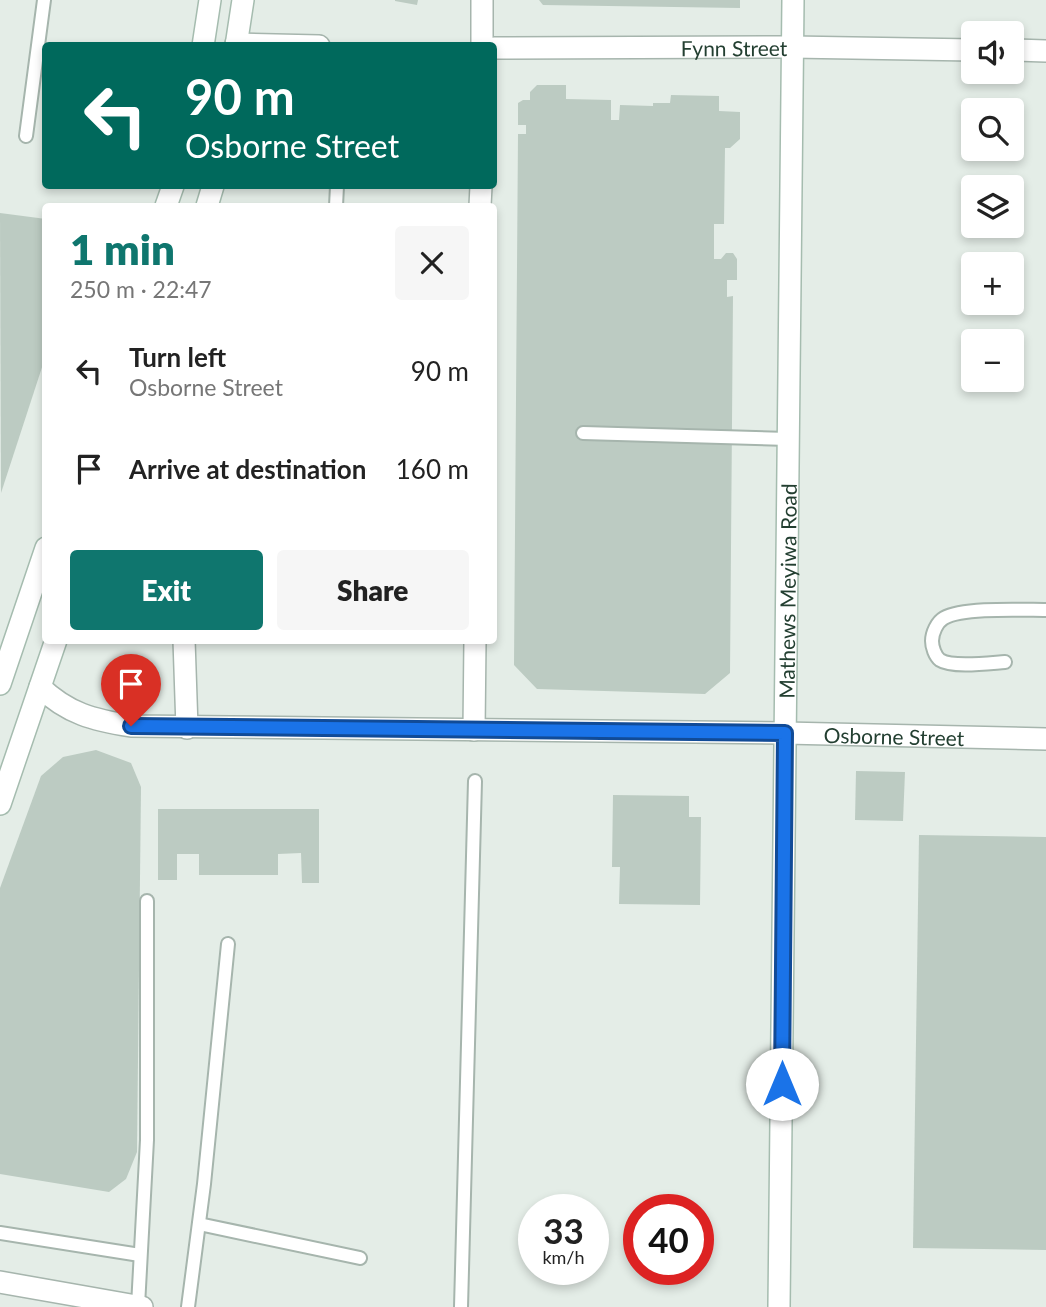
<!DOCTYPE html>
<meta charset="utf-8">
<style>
body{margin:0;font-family:Lato,sans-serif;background:#f6f6f6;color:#222;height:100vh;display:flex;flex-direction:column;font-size:26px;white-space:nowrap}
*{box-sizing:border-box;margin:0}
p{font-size:23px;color:#767676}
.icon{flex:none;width:38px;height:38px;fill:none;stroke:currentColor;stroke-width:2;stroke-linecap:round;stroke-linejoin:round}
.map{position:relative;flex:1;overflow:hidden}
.panel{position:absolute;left:42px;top:203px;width:455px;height:441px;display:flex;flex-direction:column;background:#fff;border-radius:7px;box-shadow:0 4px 10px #0003}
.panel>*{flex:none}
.hud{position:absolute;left:42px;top:42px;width:455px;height:147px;border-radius:7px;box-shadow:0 4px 10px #0003;background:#00695c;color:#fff;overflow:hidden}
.tools{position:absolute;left:961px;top:21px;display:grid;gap:14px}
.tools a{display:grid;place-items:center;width:63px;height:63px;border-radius:7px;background:#fff;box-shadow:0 4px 10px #0003;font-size:35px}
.speed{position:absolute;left:518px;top:1194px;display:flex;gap:14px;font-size:35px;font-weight:700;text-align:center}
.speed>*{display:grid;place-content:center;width:91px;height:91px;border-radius:50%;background:#fff;box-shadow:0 4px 10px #0003;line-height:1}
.speed small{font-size:18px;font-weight:400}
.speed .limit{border:10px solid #d22;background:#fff;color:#111}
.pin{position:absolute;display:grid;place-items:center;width:60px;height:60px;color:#fff;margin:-72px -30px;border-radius:50% 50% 50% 0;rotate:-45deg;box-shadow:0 0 7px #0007}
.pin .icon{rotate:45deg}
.me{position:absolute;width:77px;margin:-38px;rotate:0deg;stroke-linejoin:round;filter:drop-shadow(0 0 5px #0008)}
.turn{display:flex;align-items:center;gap:24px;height:147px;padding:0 28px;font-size:32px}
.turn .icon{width:91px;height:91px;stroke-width:2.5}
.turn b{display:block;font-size:49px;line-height:60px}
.round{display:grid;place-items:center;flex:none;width:74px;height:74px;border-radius:7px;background:#f6f6f6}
.overview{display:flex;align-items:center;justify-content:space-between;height:119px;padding:0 28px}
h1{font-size:42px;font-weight:800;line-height:52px;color:#0f766e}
.cta{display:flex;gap:14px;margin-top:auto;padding:14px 28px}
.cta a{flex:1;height:80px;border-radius:7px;background:#0f766e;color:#fff;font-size:28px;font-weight:800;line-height:80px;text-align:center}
.cta a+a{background:#f6f6f6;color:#222}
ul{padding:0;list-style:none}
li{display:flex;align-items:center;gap:21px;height:98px;padding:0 28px}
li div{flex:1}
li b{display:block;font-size:26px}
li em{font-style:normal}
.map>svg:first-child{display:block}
.building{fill:#bccbc2}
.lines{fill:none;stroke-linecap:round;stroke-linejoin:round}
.lane-casing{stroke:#a6b5ad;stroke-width:16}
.street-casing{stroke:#a6b5ad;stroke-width:24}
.secondary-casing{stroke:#a5bcaf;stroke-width:24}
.lane{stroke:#fff;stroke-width:12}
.street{stroke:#fff;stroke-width:21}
.secondary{stroke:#fff;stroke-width:21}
.route-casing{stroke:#114b97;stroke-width:18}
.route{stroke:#1a73e8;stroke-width:12}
.labels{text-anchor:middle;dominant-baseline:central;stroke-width:6;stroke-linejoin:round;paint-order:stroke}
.street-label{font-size:21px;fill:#233f31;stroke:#f4faf6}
</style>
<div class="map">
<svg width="1046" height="1307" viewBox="0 0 1046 1307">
<rect width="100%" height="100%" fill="#e4ede7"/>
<!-- building -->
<g class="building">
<polygon points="395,0 418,0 417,5 395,1"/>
<polygon points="539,0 740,0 740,8 543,5"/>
<polygon points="537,85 566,85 566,99 611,100 611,120 619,120 620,105 653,106 653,103 670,103 671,95 719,96 719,111 740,112 740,139 730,148 725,148 724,224 714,224 714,259 721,259 726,253 733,253 737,259 737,280 727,280 727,297 733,296 730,673 705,694 537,689 514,665 518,134 526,134 526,125 518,125 518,103 523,100 530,100 530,92"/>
<polygon points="0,213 46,219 46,355 1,493"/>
<polygon points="96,750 131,763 141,787 137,1152 126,1179 109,1192 0,1174 0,888 41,776 63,757"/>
<polygon points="856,771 905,772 903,821 855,820"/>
<polygon points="613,795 689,796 689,817 701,817 700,905 619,904 620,867 612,867"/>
<polygon points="158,809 319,809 319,883 302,883 301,853 278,854 278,875 199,875 199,854 177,854 177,880 158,880"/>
<polygon points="919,835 1046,837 1046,1250 913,1248"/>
</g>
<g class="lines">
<defs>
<g id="lane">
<polyline points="26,136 44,0"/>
<polyline points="336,206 337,186"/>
<polyline points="583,433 788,439"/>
<path d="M1005 662C990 663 952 668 940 660 935 656 932 647 932 641 932 633 937 622 944 618 963 607 1023 610 1046 610"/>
<polyline points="199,1224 360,1258"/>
<polyline points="0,1233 140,1255"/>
<polyline points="138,1306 147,1140 147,901"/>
<polyline points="188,1307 204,1184 228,944"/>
<polyline points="461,1307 475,781"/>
</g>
<g id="street">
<polyline points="236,44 319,46"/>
<polyline points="482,46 482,0"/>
<path id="s1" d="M494 48 792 47 973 50"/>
<polyline points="1012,50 1046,51"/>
<polyline points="480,206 481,186"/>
<polyline points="184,640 187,728"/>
<path id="s2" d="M40 687C68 714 94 720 131 726L785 733 1046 739"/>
<polyline points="474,730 475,640"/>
<polyline points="0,1282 142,1307"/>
</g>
<g id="secondary">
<polyline points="203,46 210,0"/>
<polyline points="236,46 243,0"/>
<polyline points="166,206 173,186"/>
<polyline points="207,206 213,186"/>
<polyline points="0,684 46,548"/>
<polyline points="0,804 56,640"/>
<path id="s3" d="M779 1307 793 0"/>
</g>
</defs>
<!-- lane casing -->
<use href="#lane" class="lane-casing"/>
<!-- street casing -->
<use href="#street" class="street-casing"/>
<!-- secondary casing -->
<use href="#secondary" class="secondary-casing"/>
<!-- lane -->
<use href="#lane" class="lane"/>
<!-- street -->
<use href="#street" class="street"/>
<!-- secondary -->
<use href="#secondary" class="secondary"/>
</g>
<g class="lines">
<defs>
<polyline id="route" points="131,726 785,733 782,1084"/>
</defs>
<!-- route casing -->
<use href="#route" class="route-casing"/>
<!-- route -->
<use href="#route" class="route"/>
</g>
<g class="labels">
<!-- street labels -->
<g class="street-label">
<text stroke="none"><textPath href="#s1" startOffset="240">Fynn Street</textPath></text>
<text stroke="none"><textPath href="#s3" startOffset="716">Mathews Meyiwa Road</textPath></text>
<text stroke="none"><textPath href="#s2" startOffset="864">Osborne Street</textPath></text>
</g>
</g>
</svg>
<div class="tools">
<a><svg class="icon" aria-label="sound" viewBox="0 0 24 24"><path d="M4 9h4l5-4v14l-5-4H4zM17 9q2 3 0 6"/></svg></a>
<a><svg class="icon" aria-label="search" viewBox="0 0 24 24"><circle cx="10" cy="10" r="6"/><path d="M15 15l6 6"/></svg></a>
<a><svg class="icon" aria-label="layers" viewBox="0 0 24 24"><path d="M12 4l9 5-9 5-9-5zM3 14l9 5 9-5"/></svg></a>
<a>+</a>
<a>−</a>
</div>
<div class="speed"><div>33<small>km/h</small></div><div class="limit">40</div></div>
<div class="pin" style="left:131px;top:726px;background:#d93025"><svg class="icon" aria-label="arrive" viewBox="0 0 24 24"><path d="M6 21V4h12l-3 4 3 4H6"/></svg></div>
<svg class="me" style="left:782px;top:1084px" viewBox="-20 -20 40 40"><circle r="19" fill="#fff"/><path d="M0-13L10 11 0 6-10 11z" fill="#1a73e8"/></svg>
<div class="hud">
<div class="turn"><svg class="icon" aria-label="left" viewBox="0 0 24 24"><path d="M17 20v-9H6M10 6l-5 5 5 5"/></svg><div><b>90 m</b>Osborne Street</div></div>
</div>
<section class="panel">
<div class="overview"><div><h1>1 min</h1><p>250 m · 22:47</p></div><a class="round"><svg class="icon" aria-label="close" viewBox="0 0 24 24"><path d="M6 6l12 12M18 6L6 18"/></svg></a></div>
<ul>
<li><svg class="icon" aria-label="left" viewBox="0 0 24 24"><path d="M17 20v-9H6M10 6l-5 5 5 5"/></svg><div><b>Turn left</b><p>Osborne Street</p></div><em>90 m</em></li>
<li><svg class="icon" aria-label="arrive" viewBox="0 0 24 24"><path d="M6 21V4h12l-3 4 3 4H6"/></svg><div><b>Arrive at destination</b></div><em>160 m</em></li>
</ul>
<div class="cta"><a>Exit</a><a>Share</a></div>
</section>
</div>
